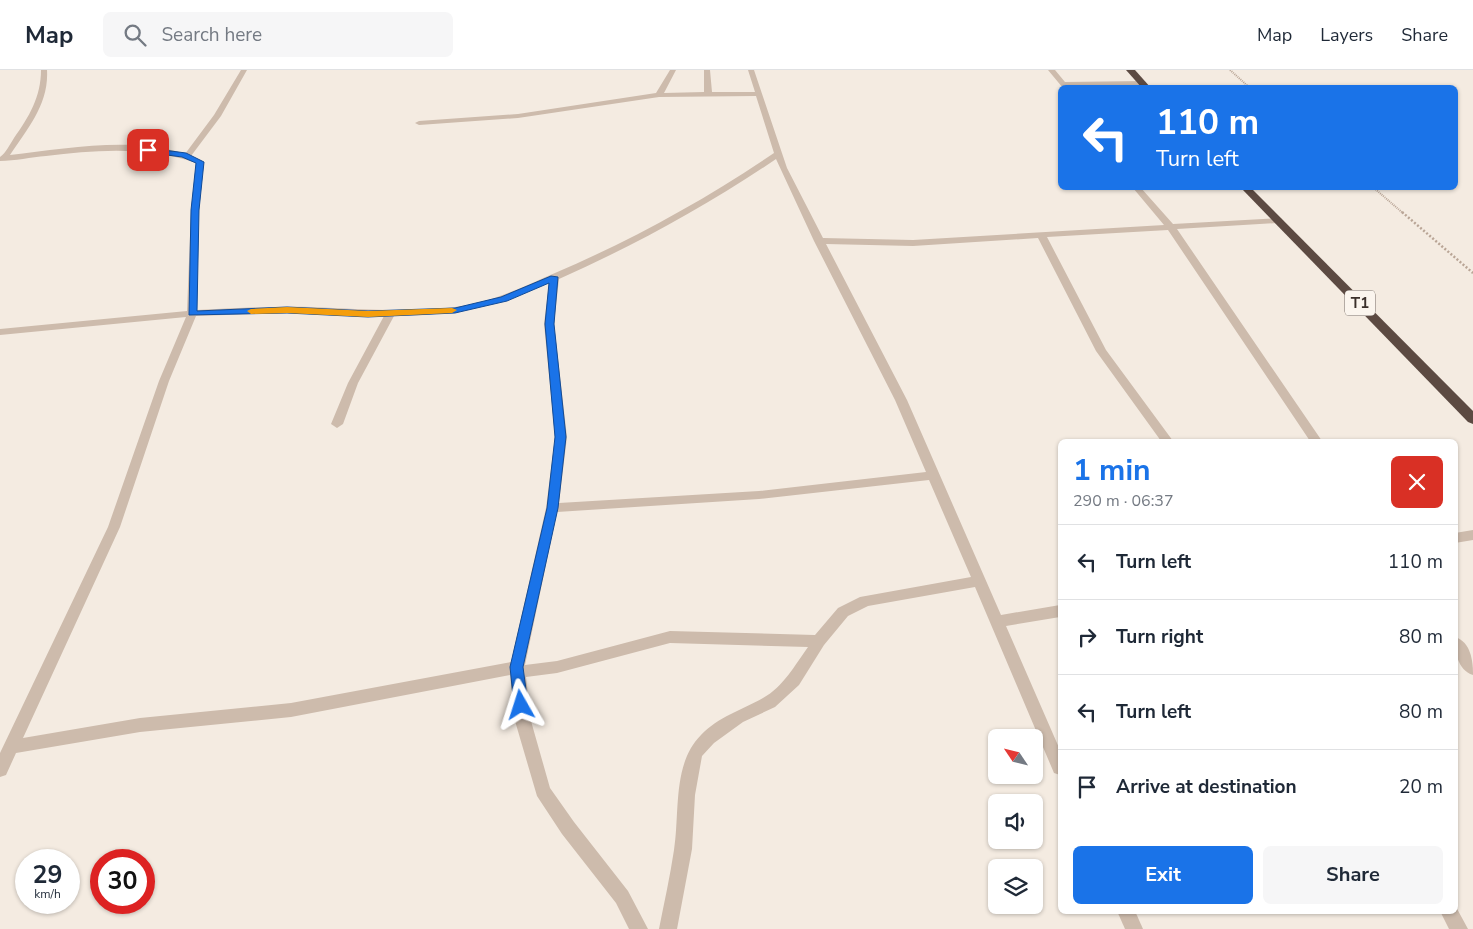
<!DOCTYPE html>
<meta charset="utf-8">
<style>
body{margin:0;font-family:"Nunito Sans",sans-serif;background:#f6f6f7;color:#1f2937;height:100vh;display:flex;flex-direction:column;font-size:19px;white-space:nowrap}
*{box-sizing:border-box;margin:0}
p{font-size:16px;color:#747a83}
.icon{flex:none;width:28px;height:28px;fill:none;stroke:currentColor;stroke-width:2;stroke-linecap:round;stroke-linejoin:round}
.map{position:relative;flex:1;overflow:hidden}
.side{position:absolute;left:1058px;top:369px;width:400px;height:475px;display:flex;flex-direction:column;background:#fff;border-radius:8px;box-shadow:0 1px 4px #0004}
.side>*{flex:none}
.top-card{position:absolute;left:1058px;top:15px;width:400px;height:105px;border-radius:8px;box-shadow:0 1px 4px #0004;background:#1a73e8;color:#fff;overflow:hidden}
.needle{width:32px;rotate:305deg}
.buttons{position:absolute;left:988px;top:659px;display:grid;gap:10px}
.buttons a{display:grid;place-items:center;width:55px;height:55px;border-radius:8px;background:#fff;box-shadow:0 1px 4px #0004;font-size:25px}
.speed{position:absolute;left:15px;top:779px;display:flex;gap:10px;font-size:25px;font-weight:700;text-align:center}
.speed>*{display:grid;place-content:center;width:65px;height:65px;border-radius:50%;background:#fff;box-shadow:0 1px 4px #0004;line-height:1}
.speed small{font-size:12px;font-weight:400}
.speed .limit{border:8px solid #d22;background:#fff;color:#111}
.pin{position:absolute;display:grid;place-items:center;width:42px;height:42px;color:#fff;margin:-21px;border-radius:10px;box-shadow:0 2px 8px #0006}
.me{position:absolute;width:55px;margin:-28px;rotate:354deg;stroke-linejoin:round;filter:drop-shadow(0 0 4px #0008)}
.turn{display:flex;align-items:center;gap:18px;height:105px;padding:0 15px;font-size:22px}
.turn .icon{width:65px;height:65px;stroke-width:2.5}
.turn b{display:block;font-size:35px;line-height:42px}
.round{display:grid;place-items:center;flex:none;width:52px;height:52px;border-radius:8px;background:#f6f6f7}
.head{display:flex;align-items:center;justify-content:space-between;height:85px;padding:0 15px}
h1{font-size:30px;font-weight:700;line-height:38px;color:#1a73e8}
.primary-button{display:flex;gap:10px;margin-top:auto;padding:10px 15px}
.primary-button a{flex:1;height:58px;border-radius:8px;background:#1a73e8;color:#fff;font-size:20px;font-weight:700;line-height:58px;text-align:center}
.primary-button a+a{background:#f6f6f7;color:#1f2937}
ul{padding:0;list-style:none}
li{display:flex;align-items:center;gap:15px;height:75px;padding:0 15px;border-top:1px solid #e0e1e3}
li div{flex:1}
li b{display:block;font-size:19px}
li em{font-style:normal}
header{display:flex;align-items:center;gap:30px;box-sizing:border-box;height:70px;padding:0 25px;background:#fff;border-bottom:1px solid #e0e1e3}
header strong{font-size:24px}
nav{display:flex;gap:28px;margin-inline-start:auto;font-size:18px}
.search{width:350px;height:45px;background:#f6f6f7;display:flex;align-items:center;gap:12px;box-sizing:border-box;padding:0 18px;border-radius:8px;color:#747a83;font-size:19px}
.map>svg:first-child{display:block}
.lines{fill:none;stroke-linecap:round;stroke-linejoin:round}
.path-far1{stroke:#b9a596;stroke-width:2;stroke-dasharray:1 1;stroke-linecap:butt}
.path{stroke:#b9a596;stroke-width:2.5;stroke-dasharray:2 2;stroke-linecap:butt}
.minor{fill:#cdbbac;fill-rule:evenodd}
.highway{fill:#5c4a42;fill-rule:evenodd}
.route{fill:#1a73e8;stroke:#114b97}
.slow{fill:#f59e0b}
.labels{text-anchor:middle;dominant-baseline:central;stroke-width:4;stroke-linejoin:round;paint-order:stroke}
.shield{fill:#fbf5ee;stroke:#756b66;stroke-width:1}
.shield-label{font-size:15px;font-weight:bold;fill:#3b302b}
</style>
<header>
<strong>Map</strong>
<div class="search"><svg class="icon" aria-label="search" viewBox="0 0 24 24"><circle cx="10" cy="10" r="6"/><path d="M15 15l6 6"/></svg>Search here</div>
<nav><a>Map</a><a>Layers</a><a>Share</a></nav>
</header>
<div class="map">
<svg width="1473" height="859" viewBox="0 0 1473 859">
<rect width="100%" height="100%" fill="#f4ebe1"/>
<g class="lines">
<!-- path-far1 -->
<g class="path-far1">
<polyline points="1230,0 1250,18"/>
<polyline points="1374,118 1404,144"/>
</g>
<!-- path -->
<polyline class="path" points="1402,142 1473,203"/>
<!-- minor -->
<g class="minor">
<path d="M41 0H47C49 34 28 58 10 85 64 79 133 66 185 84L214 45 241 0H247L221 46 191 86 204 92 199 141 197 240C235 238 273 236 311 237 359 239 407 243 455 237 490 233 523 217 555 203 632 170 705 130 774 83L756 26 659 27 518 48 419 55 415 53 419 51 518 44 656 23 670 0H676L664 23 704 22V0H710L712 22H755L748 0H754L787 98 823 168 913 170 1164 155 1133 118H1141L1173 154 1281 148 1282 150 1278 153 1177 159 1322 371H1310L1168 160 1047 167 1106 280 1173 371H1161L1096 281 1038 168 913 176 826 174 907 330 1001 545 1060 535V547L1006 556 1060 680V705L1054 703 975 517 868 536 848 546 824 575 799 615 775 637 743 652 714 673 702 686 695 725 692 779 677 859H659C664 833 670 807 674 780 680 743 672 694 701 665 718 647 742 640 763 628 783 617 795 595 808 577L670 573 557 603 526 607 531 651 550 718 574 752 628 821 648 859H629L616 833 562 764 537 726 515 651 510 605 291 647 140 662 16 683 6 705 0 707V683L108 457 159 311 186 247 0 265V259L187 241 191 141 196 93C147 76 96 80 46 86 31 87 15 91 0 91V87C6 83 10 74 14 68 29 47 41 27 41 0ZM776 89 814 171 895 330 926 402 759 421 559 433 567 367 554 254 559 209C635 175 707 136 776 89ZM549 213 544 254 555 367 546 438 511 592 291 633 140 648 23 668 120 457 169 311 196 246 287 243 384 246 348 313 331 354 337 358 343 354 358 313 394 246C456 246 492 237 549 213ZM929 410 971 507 860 527 838 538 815 565 670 561 557 591 525 595 557 442 759 429Z"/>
<polygon points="1048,0 1055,0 1065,12 1143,11 1146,13 1143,15 1063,18"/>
<polygon points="1473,460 1473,470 1455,473 1455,463"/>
<path d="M1455 567C1471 572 1473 591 1473 605 1457 600 1455 581 1455 567Z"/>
<polygon points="1455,835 1468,859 1449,859 1440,841 1455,841"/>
<polygon points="1117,841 1135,841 1143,859 1125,859"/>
</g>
<!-- highway -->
<g class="highway">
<polygon points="1126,0 1135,0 1151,18 1142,18"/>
<polygon points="1241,118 1251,118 1473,341 1473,354 1468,352"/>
</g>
</g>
<!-- route -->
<polygon class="route" points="148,78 186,83 204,92 199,140 197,241 287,237 368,241 455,238 501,227 551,206 558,207 554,254 566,367 558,438 523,597 528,635 526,639 521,641 516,639 514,635 510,597 547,438 555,367 545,254 549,213 507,231 455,243 368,247 287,243 189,245 191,140 196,93 182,87 145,82"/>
<!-- slow -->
<polygon class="slow" points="287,237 368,241 452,238 457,240 452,243 368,247 287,243 251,244 247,241 251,239"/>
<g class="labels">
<!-- shield labels -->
<rect class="shield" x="1345" y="220.5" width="30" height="25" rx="4"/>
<g class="shield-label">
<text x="1360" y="233">T1</text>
</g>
</g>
</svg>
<div class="buttons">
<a><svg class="needle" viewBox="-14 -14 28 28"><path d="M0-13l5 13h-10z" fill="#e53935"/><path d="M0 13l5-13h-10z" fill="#747a83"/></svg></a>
<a><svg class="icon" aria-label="sound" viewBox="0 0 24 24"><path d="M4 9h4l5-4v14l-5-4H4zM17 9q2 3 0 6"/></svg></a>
<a><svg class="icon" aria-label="layers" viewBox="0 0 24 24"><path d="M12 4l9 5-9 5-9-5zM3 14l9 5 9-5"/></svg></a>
</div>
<div class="speed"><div>29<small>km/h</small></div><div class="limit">30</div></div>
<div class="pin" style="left:148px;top:80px;background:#d93025"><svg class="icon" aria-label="arrive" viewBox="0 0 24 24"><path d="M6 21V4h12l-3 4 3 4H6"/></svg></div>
<svg class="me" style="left:521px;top:635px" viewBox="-20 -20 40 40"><path d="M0-17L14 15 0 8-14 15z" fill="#1a73e8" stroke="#fff" stroke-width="4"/></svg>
<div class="top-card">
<div class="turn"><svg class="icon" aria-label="left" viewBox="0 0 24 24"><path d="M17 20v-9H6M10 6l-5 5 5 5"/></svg><div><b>110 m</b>Turn left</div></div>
</div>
<section class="side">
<div class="head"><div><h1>1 min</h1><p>290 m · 06:37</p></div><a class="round" style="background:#d93025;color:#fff"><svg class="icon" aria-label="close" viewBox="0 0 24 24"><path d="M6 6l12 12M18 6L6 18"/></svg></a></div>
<ul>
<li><svg class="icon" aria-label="left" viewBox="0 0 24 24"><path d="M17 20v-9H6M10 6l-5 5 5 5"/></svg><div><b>Turn left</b></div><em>110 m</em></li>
<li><svg class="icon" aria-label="right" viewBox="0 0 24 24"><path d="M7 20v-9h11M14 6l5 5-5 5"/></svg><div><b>Turn right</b></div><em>80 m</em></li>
<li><svg class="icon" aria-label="left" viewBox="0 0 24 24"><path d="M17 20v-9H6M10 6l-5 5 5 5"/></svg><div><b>Turn left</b></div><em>80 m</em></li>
<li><svg class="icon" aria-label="arrive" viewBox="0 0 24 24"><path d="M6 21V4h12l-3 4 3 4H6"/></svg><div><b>Arrive at destination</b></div><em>20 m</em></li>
</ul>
<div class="primary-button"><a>Exit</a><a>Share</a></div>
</section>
</div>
